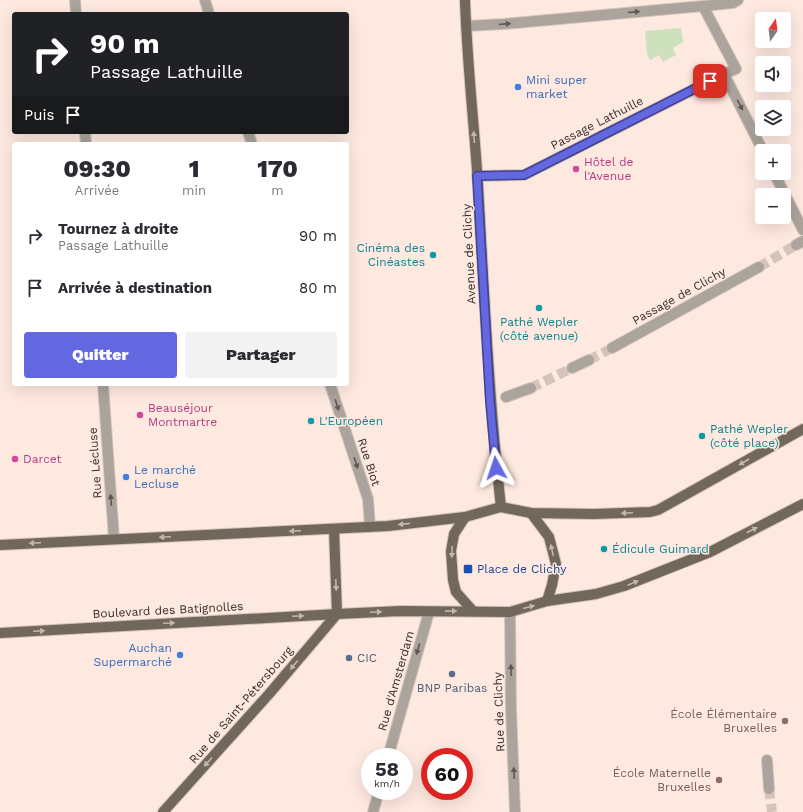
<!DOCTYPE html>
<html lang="fr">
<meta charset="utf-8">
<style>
body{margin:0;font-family:"Work Sans",sans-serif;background:#f2f2f3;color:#2b2b33;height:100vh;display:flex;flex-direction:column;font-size:15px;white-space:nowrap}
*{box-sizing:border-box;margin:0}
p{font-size:13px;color:#7c7c81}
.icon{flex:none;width:22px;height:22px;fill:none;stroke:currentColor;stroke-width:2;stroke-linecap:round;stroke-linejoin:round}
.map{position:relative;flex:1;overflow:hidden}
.details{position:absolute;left:12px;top:142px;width:337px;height:244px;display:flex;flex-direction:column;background:#fff;border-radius:4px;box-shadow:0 4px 16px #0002}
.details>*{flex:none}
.guide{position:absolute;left:12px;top:12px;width:337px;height:122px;border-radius:4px;box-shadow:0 4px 16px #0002;background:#202124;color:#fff;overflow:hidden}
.needle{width:26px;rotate:14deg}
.buttons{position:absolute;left:755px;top:12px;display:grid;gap:8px}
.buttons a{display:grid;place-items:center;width:36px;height:36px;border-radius:4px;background:#fff;box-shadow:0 4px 16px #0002;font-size:20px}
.speed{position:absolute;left:361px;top:748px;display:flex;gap:8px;font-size:20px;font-weight:700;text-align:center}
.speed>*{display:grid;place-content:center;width:52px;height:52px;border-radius:50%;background:#fff;box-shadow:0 4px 16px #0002;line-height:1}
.speed small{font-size:10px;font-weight:400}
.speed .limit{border:6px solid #d22;background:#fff;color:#111}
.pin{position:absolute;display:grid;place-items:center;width:34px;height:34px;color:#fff;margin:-17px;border-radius:8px;box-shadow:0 2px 6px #0006}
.me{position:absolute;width:44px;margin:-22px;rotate:355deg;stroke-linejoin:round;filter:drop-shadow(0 0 3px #0008)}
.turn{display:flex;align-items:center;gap:14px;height:84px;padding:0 12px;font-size:18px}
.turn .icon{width:52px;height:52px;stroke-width:2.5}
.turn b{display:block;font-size:28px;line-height:34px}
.then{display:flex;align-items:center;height:38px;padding:0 12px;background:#0003;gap:8px;font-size:15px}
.eta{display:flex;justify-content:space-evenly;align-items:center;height:68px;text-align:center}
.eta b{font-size:24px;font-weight:800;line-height:28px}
.primary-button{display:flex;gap:8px;margin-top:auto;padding:8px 12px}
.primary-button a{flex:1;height:46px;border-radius:4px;background:#6468e0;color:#fff;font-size:16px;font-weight:800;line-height:46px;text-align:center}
.primary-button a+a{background:#f2f2f3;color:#2b2b33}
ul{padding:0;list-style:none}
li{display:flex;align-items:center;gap:12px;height:52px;padding:0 12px}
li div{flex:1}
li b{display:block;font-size:15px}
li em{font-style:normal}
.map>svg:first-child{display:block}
.green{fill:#cee1bd}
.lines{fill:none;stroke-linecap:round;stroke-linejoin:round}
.minor-tunnel{stroke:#d6c4bc;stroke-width:10;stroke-dasharray:10 5;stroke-linecap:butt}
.minor-casing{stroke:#d6c4bc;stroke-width:12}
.major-casing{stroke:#d6c4bc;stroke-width:12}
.minor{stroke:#aaa49d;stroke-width:10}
.major{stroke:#71675b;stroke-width:10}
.oneway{fill:#5f5853}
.oneway2{fill:#c6b5ab}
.route-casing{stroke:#414492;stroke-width:10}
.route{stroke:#6468e0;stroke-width:7}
.shop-dot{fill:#3f7fe0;stroke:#fee9e0;stroke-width:1.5}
.hotel-dot{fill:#d1479c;stroke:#fee9e0;stroke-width:1.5}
.culture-dot{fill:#0f9aa8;stroke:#fee9e0;stroke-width:1.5}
.transit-dot{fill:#1a4fb4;stroke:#fee9e0;stroke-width:1.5}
.service-dot{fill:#5c6f8a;stroke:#fee9e0;stroke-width:1.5}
.education-dot{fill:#8d6e63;stroke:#fee9e0;stroke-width:1.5}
.labels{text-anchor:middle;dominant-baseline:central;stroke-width:3;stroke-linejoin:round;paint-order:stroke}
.shop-label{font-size:12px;fill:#366cbe;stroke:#fee9e0;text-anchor:start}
.street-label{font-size:12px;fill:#372f2b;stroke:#fee9e0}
.hotel-label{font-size:12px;fill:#b23c85;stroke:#fee9e0;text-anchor:start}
.culture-label{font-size:12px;fill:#0d838f;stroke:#fee9e0;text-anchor:start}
.transit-label{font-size:12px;fill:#164399;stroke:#fee9e0;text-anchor:start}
.service-label{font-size:12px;fill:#4e5e75;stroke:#fee9e0;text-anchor:start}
.education-label{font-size:12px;fill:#785e54;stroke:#fee9e0;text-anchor:end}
</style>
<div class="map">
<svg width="803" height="812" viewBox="0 0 803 812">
<rect width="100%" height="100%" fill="#fee9e0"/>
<!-- green -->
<polygon class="green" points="681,28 683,42 673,48 676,55 663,62 659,55 650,60 647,54 645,31"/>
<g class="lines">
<!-- minor-tunnel -->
<g class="minor-tunnel">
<polyline points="759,267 796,245"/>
<polyline points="589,360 612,348"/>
<polyline points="531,388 572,368"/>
<polyline points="769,789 772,812"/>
</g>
<defs>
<g id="minor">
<polyline points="75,0 76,14"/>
<polyline points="205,0 209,14"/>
<polyline points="703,6 736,69 724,74"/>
<polyline points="466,26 504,24 703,6 733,3 738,0"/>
<polyline points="85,132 86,144"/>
<polyline points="248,132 252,144"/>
<polyline points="774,173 803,230"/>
<polyline points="477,176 524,175 724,74 763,151"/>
<polyline points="796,245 803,241"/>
<polyline points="612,348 759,267"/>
<polyline points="572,368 589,360"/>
<polyline points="103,384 114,539"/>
<polyline points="330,384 368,499 370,527"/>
<polyline points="506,397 531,388"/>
<polyline points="510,612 511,709 515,812"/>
<polyline points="388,757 429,612"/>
<polyline points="767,760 769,789"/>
<polyline points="373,812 379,791"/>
</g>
<g id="major">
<path d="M465 0C467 62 474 123 478 184 484 292 489 400 501 507"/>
<polyline points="531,513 549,537 556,564 552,585 547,601"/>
<polyline points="465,517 454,534 451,551 453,580 456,592 473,611"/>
<polyline points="334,529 337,614"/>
<polyline points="0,545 388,526 465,517 501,507 531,513 594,514 650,512 658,510 803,429"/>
<polyline points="0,633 337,614 400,611 510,612 547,601 596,594 624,586 710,552 803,504"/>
<polyline points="163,812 269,694 337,614"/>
</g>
</defs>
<!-- minor casing -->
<use href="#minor" class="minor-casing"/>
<!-- major casing -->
<use href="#major" class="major-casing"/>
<!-- minor -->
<use href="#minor" class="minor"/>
<!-- major -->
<use href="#major" class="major"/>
</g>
<!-- one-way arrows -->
<defs><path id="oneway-solid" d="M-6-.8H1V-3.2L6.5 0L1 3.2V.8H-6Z"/></defs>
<g class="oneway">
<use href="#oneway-solid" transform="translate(634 12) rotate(-5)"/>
<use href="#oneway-solid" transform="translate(505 24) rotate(-5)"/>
<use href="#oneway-solid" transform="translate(740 105) rotate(63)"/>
<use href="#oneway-solid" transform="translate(337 405) rotate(72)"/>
<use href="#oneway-solid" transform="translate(356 463) rotate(72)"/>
<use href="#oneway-solid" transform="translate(111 500) rotate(-94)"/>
<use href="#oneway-solid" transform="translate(418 649) rotate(106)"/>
<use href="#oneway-solid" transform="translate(511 670) rotate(-91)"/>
<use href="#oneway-solid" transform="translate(514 773) rotate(-92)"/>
</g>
<g class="oneway2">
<use href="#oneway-solid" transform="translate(474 137) rotate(-94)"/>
<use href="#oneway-solid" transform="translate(744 462) rotate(150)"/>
<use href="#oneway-solid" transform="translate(627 513) rotate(178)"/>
<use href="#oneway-solid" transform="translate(404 524) rotate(174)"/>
<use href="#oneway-solid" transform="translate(752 530) rotate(-27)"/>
<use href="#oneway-solid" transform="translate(295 531) rotate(177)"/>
<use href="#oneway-solid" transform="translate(165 537) rotate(177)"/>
<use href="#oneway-solid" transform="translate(35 543) rotate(177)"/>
<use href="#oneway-solid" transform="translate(552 550) rotate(-103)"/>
<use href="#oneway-solid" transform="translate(452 552) rotate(92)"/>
<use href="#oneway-solid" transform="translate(633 583) rotate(-22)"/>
<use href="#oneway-solid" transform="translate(336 585) rotate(88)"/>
<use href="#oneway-solid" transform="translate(529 607) rotate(-15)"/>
<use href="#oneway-solid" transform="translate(451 611) rotate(-1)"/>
<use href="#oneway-solid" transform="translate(376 612) rotate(-2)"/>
<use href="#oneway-solid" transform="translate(298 616) rotate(-3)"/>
<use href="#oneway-solid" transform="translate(169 623) rotate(-3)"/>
<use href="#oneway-solid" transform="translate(39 631) rotate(-3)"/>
<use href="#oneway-solid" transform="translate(294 665) rotate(130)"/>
<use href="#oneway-solid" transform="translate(208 762) rotate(132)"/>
</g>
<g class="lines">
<defs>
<polyline id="route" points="496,468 490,401 477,176 524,175 710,81"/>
</defs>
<!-- route casing -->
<use href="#route" class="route-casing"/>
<!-- route -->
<use href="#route" class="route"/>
</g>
<!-- markers -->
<g class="shop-dot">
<circle cx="518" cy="87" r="4"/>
<circle cx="126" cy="477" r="4"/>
<circle cx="180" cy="655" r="4"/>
</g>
<g class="hotel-dot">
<circle cx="576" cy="169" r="4"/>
<circle cx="140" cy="415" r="4"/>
<circle cx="15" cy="459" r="4"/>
</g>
<g class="culture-dot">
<circle cx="433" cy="255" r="4"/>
<circle cx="539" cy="308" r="4"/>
<circle cx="311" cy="421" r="4"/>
<circle cx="702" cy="436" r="4"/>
<circle cx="604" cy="549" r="4"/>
</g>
<rect class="transit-dot" x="463" y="564" width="10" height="10" rx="2"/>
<g class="service-dot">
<circle cx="349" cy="658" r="4"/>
<circle cx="452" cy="674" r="4"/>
</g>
<g class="education-dot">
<circle cx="785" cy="721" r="4"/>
<circle cx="719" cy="780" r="4"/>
</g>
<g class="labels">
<!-- shop labels -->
<g class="shop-label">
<text x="526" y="80">Mini super<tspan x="526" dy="14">market</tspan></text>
<text x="134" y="470">Le marché<tspan x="134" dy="14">Lecluse</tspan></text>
<text x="172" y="648" text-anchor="end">Auchan<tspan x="172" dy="14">Supermarché</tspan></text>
</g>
<!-- street labels -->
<g class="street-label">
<text transform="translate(597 123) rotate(-27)">Passage Lathuille</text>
<text transform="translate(469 254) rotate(-93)">Avenue de Clichy</text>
<text transform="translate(679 296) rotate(-29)">Passage de Clichy</text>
<text transform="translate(369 462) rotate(72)">Rue Biot</text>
<text transform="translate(95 463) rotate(-94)">Rue Lécluse</text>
<text transform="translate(168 610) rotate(-3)">Boulevard des Batignolles</text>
<text transform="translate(396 681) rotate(-74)">Rue d'Amsterdam</text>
<text transform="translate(241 705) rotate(-49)">Rue de Saint-Pétersbourg</text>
<text transform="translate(499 712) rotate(-92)">Rue de Clichy</text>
</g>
<!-- hotel labels -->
<g class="hotel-label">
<text x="584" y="162">Hôtel de<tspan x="584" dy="14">l'Avenue</tspan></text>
<text x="148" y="408">Beauséjour<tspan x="148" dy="14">Montmartre</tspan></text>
<text x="23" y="459">Darcet</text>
</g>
<!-- culture labels -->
<g class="culture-label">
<text x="425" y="248" text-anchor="end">Cinéma des<tspan x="425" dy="14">Cinéastes</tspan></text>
<text x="539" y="322" text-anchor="middle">Pathé Wepler<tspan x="539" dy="14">(côté avenue)</tspan></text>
<text x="319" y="421">L'Européen</text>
<text x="710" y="429">Pathé Wepler<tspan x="710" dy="14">(côté place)</tspan></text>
<text x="612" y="549">Édicule Guimard</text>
</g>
<!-- transit labels -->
<g class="transit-label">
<text x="477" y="569">Place de Clichy</text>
</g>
<!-- service labels -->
<g class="service-label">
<text x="357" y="658">CIC</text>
<text x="452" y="688" text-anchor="middle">BNP Paribas</text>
</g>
<!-- education labels -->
<g class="education-label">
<text x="777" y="714">École Élémentaire<tspan x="777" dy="14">Bruxelles</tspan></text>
<text x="711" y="773">École Maternelle<tspan x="711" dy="14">Bruxelles</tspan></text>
</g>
</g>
</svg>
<div class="buttons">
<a><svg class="needle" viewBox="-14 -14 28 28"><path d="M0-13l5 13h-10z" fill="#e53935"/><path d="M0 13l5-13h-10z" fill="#7c7c81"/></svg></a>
<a><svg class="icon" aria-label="sound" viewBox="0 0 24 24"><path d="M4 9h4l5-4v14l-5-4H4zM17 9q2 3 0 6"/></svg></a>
<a><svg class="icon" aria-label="layers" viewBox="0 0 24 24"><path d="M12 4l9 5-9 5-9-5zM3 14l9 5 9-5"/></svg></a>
<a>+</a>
<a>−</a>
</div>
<div class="speed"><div>58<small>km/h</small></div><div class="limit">60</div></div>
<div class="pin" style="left:710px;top:81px;background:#d93025"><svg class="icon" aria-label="arrive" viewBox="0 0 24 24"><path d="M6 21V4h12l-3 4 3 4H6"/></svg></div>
<svg class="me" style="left:496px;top:468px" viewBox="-20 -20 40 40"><path d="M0-17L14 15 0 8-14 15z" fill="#6468e0" stroke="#fff" stroke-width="4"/></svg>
<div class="guide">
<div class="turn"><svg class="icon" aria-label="right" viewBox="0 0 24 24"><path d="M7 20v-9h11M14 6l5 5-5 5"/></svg><div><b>90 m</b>Passage Lathuille</div></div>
<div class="then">Puis<svg class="icon" aria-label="arrive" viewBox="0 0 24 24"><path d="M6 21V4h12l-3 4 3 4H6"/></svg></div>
</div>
<section class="details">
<div class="eta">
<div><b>09:30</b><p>Arrivée</p></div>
<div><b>1</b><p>min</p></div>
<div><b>170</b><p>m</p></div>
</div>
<ul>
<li><svg class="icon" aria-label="right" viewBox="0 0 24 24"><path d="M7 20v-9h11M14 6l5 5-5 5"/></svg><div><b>Tournez à droite</b><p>Passage Lathuille</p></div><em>90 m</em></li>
<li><svg class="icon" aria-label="arrive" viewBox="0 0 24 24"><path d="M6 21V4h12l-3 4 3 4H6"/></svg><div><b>Arrivée à destination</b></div><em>80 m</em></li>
</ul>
<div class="primary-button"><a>Quitter</a><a>Partager</a></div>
</section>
</div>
